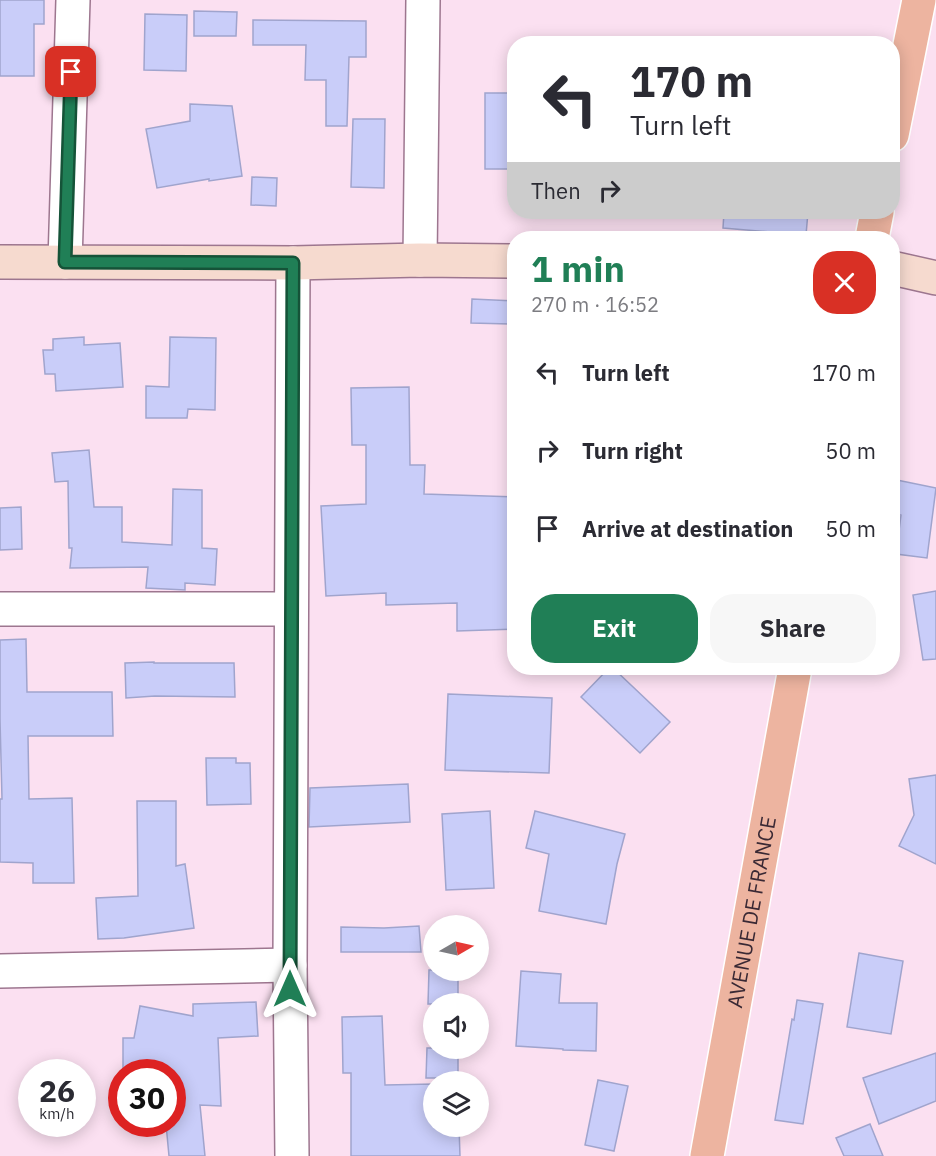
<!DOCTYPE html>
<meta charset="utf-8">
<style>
body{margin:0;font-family:"IBM Plex Sans",sans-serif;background:#f7f7f7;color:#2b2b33;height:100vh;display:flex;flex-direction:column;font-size:22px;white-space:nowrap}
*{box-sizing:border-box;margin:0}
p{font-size:20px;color:#7c7c81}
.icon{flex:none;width:33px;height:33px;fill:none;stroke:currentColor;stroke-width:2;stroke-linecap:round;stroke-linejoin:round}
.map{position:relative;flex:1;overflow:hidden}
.drawer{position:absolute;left:507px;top:231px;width:393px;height:444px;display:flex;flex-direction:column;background:#fff;border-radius:24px;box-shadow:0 3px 15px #0003}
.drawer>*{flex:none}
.banner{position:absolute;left:507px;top:36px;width:393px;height:183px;border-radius:24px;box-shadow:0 3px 15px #0003;background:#fff;color:#2b2b33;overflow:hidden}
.needle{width:39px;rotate:81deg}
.tools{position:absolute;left:423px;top:915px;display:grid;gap:12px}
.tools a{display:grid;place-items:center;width:66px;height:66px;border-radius:50%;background:#fff;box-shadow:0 3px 15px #0003;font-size:30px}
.speed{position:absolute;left:18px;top:1059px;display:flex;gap:12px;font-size:30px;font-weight:700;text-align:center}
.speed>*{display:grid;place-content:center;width:78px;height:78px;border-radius:50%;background:#fff;box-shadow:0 3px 15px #0003;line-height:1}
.speed small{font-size:15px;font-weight:400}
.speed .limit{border:9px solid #d22;background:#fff;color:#111}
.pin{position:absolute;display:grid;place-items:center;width:51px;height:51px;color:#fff;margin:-26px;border-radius:12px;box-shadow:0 3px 9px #0006}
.me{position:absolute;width:66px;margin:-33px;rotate:0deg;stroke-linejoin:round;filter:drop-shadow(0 0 4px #0008)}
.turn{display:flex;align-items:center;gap:21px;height:126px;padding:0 24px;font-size:27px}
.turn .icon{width:78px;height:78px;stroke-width:2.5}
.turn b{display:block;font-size:42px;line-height:51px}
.then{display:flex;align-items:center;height:57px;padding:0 24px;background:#0003;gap:12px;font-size:22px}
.round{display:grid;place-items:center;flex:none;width:63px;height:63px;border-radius:24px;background:#f7f7f7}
.overview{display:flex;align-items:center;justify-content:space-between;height:102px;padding:0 24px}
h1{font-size:36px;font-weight:800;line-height:45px;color:#207f56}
.primary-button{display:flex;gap:12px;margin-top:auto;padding:12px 24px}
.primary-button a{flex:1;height:69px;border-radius:24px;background:#207f56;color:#fff;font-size:24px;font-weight:800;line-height:69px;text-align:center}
.primary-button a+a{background:#f7f7f7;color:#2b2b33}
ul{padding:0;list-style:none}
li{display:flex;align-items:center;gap:18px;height:78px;padding:0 24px}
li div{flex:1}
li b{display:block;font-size:22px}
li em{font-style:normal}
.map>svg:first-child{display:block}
.building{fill:#c9cdf9;stroke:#a0a4cd;stroke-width:1.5}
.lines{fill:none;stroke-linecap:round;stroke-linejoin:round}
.street-casing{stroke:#9d768f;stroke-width:36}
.secondary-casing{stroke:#9d768f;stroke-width:36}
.primary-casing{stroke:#fff;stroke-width:36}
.street{stroke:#fff;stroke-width:33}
.secondary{stroke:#f6dacf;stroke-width:33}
.primary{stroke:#edb4a0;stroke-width:33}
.route-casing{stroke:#155338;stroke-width:15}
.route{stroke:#207f56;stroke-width:10}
.labels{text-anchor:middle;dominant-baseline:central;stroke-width:4.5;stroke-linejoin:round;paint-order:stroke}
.street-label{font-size:21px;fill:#3a2934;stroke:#fbe0f1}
</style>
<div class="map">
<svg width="936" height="1156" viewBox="0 0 936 1156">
<rect width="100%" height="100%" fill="#fbe0f1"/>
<!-- building -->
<g class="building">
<polygon points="0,0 44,0 44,24 34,24 34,76 0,76"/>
<polygon points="194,11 237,12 236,36 194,36"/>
<polygon points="145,14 187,15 186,71 144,70"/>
<polygon points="253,20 366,21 366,57 349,57 347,126 326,126 326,80 305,80 306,45 253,45"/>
<rect x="485" y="93" width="29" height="76"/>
<polygon points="190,104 232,106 242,176 209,181 209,179 157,188 146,129 190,121"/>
<polygon points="353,119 385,119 384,188 351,187"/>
<polygon points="252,177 277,178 276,206 251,205"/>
<polygon points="724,212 808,212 806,235 723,228"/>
<polygon points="472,299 514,301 514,324 471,323"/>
<polygon points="84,337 84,345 120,343 123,387 56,391 55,374 45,374 43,350 53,350 53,339"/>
<polygon points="170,337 216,338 215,410 188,409 187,418 146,418 146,386 169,387"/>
<polygon points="409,387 410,465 425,465 424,494 514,497 514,629 457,631 457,603 386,605 386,593 326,596 321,506 366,504 366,445 352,445 351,388"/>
<polygon points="89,450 94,507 122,507 122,542 172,545 173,489 202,490 202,548 217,549 215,585 185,583 185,590 146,588 148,567 70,568 72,548 69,548 68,481 55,482 52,453"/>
<polygon points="892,479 936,488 927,558 896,554 901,515 892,513"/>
<polygon points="21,507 22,549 0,550 0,508"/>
<polygon points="936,591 936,659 923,660 913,595"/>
<polygon points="26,639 27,692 112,692 113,736 28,736 29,799 72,798 74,883 33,883 33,863 0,862 0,799 2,799 0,719 0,640"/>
<polygon points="154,662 154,663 234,663 235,697 155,696 126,698 125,663"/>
<polygon points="609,668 613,668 670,722 640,753 581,697"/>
<polygon points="448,694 552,698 549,773 445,770"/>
<polygon points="206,758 236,758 236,763 250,763 251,804 207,805"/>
<polygon points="936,775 936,864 899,846 914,815 909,779"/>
<polygon points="408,784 410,822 309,827 310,788"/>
<polygon points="137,801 176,801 176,866 185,864 194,928 124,938 98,939 96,898 138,896"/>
<polygon points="490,811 494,888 446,890 442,814"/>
<polygon points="535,811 625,834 617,864 606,924 539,911 549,854 526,848"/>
<polygon points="419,926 421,952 341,952 341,927 384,928"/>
<polygon points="859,953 903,961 891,1034 847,1027"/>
<polygon points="429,970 458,970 458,1004 428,1004"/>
<polygon points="521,971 561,974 559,1003 597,1003 596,1051 563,1050 563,1049 516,1046"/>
<polygon points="797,1000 823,1004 803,1124 775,1120 792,1019 794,1020"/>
<polygon points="256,1002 258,1036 218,1038 221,1106 200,1105 205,1156 169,1156 166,1124 172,1124 172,1072 123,1072 123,1038 134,1038 140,1006 193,1016 193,1004"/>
<polygon points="382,1016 385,1085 434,1084 434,1126 459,1126 460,1156 351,1156 351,1073 343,1073 342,1017"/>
<polygon points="427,1048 458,1048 458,1078 426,1078"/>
<polygon points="936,1053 936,1101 879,1124 863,1078"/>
<polygon points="598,1080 628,1086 614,1151 585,1145"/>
<polygon points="870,1124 883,1156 844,1156 836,1138"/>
</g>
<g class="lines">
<defs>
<g id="street">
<polyline points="420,260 423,0"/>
<polyline points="65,262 73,0"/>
<polyline points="0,609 291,609"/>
<polyline points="0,971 290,965"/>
<polyline points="292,1156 290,965 293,263"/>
</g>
<g id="secondary">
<polyline points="0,262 293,263 420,260 514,261"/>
<polyline points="892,268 936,278"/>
</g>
<g id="primary">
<polyline points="892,135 919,0"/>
<polyline points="872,238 877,212"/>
<path id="s1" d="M707 1156 795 668"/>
</g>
</defs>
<!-- street casing -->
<use href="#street" class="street-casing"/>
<!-- secondary casing -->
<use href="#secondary" class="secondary-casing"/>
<!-- primary casing -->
<use href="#primary" class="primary-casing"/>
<!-- street -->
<use href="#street" class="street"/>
<!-- secondary -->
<use href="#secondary" class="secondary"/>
<!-- primary -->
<use href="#primary" class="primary"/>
</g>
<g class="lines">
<defs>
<polyline id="route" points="71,72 65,262 293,263 290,989"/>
</defs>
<!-- route casing -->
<use href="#route" class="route-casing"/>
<!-- route -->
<use href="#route" class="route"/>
</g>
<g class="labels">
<!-- street labels -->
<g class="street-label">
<text stroke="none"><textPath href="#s1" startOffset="248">AVENUE DE FRANCE</textPath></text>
</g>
</g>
</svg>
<div class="tools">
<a><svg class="needle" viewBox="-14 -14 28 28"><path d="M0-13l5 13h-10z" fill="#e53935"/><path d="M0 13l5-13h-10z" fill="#7c7c81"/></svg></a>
<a><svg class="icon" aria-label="sound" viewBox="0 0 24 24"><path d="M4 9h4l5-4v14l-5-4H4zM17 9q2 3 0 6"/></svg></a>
<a><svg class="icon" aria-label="layers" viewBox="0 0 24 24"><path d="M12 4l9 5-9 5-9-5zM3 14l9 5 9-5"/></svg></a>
</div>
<div class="speed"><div>26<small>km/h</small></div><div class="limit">30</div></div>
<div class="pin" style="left:71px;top:72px;background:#d93025"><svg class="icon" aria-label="arrive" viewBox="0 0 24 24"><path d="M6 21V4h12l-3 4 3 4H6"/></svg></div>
<svg class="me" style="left:290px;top:989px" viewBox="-20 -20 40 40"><path d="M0-17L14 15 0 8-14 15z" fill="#207f56" stroke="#fff" stroke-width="4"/></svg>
<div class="banner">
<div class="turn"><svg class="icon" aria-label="left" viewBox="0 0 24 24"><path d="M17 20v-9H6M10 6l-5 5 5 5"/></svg><div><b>170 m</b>Turn left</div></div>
<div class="then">Then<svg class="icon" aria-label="right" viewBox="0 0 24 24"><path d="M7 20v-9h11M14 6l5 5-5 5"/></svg></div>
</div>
<section class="drawer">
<div class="overview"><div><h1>1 min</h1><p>270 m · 16:52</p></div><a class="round" style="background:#d93025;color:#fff"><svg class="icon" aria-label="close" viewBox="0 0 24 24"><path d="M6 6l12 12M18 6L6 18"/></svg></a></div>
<ul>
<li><svg class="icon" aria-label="left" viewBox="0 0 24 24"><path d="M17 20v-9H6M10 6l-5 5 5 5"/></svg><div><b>Turn left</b></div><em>170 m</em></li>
<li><svg class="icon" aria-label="right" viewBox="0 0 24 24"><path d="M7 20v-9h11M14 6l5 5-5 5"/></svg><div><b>Turn right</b></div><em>50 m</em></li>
<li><svg class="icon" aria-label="arrive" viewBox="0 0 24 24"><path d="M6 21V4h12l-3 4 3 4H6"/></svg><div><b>Arrive at destination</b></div><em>50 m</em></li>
</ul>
<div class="primary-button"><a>Exit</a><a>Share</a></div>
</section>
</div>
